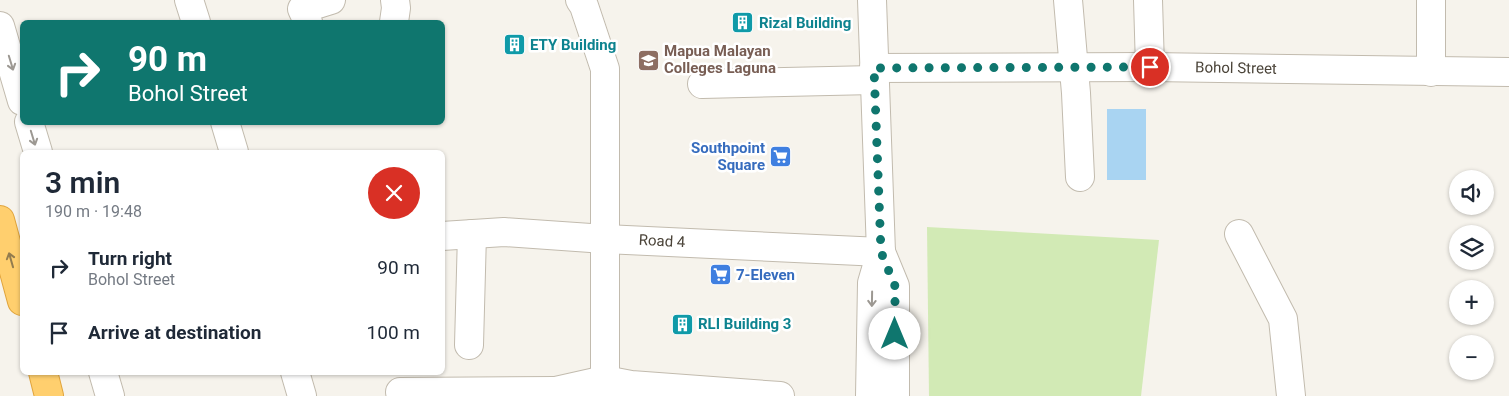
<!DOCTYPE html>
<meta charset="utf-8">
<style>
body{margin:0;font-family:Roboto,sans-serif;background:#f6f6f7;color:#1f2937;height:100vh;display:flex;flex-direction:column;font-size:19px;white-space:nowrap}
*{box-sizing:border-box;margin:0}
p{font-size:16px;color:#747a83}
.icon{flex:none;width:28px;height:28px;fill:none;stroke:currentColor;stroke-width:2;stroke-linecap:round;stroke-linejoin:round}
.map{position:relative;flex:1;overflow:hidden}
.panel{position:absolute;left:20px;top:150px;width:425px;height:225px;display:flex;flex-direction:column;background:#fff;border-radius:8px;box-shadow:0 1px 4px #0004}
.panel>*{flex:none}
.top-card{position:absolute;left:20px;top:20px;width:425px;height:105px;border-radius:8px;box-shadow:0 1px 4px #0004;background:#0f766e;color:#fff;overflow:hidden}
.tools{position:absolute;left:1449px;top:170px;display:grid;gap:10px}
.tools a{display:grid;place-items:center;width:45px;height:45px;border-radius:50%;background:#fff;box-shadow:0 1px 4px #0004;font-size:25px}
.pin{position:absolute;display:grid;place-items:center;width:42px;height:42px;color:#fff;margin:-21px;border:2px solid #fff;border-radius:50%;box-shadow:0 1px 5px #0007}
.me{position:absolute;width:55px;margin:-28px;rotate:0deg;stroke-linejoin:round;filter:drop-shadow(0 0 4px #0008)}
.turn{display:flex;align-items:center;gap:18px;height:105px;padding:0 25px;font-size:22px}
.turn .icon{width:65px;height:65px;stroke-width:2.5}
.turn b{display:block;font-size:35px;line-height:42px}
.round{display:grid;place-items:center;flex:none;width:52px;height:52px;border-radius:26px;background:#f6f6f7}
.overview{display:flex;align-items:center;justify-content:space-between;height:85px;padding:0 25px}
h1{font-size:30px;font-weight:600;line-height:38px}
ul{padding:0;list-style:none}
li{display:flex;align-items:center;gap:15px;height:65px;padding:0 25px}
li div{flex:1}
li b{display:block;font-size:19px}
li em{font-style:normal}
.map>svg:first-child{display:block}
.green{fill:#d2eab5}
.water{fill:#a9d4f2}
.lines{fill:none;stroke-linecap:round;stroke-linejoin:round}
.minor-casing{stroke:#c2bbae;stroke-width:30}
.highway-casing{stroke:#e0a43c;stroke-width:30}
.minor{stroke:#fff;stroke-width:28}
.highway{stroke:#ffcf6e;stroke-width:28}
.oneway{stroke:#9c9892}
.oneway2{stroke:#937c4e}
.route{stroke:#0f766e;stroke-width:9;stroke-dasharray:0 16.2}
.labels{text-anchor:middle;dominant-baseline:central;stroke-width:5;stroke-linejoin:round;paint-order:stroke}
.culture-label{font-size:15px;font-weight:bold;fill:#0d838f;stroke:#fff;text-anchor:start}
.education-label{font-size:15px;font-weight:bold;fill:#785e54;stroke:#fff;text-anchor:start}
.street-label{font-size:15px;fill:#4b4439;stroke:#fff}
.shop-label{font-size:15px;font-weight:bold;fill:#366cbe;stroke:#fff;text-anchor:end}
</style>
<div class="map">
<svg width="1509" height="396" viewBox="0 0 1509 396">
<rect width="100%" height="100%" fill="#f6f3ec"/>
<!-- green -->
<polygon class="green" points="927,227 1159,240 1141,396 929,396"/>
<!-- water -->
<rect class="water" x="1107" y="109" width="39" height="71"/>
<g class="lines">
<defs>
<g id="minor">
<polyline points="189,0 196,22"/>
<polyline points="580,0 584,6 605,69 605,396"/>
<polyline points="872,0 881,252 895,286 895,396"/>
<polyline points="1068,0 1076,93 1080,177"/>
<polyline points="1148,0 1150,67"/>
<polyline points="1431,0 1431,72"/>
<polyline points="308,22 302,9 331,0"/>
<polyline points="394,22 396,8 395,0"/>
<polyline points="0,26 22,101"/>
<polyline points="874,68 1150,67 1509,72"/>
<polyline points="702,84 874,80"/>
<polyline points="29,122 38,152"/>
<polyline points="225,122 234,152"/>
<polyline points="1239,234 1283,319 1291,396"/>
<polyline points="442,236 504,232 605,239 881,252"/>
<polyline points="469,345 472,234"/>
<polyline points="103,372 110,396"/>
<polyline points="295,372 302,396"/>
<polyline points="400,392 556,391"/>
<polyline points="556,396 556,391 605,380 631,385 780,396"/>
<polyline points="870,396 872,283 881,252"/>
</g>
<g id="highway">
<polyline points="0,220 22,301"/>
<polyline points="43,372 49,396"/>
</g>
</defs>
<!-- minor casing -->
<use href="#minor" class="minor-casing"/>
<!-- highway casing -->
<use href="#highway" class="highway-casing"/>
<!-- minor -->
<use href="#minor" class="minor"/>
<!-- highway -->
<use href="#highway" class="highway"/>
</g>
<!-- one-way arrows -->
<defs><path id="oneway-shaft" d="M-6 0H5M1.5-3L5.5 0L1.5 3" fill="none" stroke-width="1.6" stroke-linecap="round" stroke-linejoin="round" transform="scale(1.25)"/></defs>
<g class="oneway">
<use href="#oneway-shaft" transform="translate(11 63) rotate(73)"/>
<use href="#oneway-shaft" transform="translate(33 138) rotate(73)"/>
<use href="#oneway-shaft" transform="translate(872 299) rotate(91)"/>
</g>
<use class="oneway2" href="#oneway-shaft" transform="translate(11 260) rotate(-106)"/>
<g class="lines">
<!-- route -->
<polyline class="route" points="895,334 895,286 881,252 874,68 1150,67"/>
</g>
<!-- icons -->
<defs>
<symbol id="building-square" viewBox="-11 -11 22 22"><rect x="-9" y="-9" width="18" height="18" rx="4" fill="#0f9aa8" stroke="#fff"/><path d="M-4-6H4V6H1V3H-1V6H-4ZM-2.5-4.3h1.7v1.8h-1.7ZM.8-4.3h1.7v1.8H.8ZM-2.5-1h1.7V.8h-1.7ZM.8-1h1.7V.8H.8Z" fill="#fff"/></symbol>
<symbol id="university-square" viewBox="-11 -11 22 22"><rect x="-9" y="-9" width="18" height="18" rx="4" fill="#8d6e63" stroke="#fff"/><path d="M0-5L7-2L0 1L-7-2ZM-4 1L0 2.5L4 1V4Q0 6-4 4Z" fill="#fff"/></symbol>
<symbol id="supermarket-square" viewBox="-11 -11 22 22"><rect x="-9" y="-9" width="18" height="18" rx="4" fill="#3f7fe0" stroke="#fff"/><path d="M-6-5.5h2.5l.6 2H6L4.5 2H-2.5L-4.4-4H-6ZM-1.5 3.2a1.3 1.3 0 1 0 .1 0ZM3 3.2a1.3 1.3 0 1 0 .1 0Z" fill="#fff"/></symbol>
</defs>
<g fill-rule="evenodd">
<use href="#building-square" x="730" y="10" width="25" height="25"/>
<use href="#building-square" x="502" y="32" width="25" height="25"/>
<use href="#university-square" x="636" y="48" width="25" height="25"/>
<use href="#supermarket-square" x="768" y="144" width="25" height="25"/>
<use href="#supermarket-square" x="708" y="262" width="25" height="25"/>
<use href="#building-square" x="670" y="312" width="25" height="25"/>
</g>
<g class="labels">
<!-- culture labels -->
<g class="culture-label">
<text x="759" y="23">Rizal Building</text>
<text x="530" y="45">ETY Building</text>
<text x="698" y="324">RLI Building 3</text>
</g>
<!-- education labels -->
<g class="education-label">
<text x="664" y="51">Mapua Malayan<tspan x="664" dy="17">Colleges Laguna</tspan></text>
</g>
<!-- street labels -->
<g class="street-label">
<text transform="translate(1236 68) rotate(1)">Bohol Street</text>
<text transform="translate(662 241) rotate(3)">Road 4</text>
</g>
<!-- shop labels -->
<g class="shop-label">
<text x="765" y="148">Southpoint<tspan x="765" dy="17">Square</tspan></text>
<text x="736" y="275" text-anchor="start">7-Eleven</text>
</g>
</g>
</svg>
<div class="tools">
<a><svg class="icon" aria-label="sound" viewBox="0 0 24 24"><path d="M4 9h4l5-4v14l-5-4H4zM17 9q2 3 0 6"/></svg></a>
<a><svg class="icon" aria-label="layers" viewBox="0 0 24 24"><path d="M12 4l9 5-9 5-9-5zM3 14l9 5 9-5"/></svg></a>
<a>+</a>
<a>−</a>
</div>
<div class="pin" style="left:1150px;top:67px;background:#d93025"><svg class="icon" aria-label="arrive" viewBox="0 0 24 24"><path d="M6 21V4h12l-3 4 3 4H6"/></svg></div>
<svg class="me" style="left:895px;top:334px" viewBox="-20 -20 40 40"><circle r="19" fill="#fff"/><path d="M0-13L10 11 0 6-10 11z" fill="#0f766e"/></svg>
<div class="top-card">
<div class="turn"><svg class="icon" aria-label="right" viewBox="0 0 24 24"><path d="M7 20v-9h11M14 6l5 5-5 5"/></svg><div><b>90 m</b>Bohol Street</div></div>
</div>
<section class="panel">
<div class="overview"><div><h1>3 min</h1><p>190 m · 19:48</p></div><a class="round" style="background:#d93025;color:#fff"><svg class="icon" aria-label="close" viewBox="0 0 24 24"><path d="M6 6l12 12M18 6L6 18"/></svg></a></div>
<ul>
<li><svg class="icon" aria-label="right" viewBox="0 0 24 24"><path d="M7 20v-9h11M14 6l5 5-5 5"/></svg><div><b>Turn right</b><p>Bohol Street</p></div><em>90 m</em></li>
<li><svg class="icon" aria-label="arrive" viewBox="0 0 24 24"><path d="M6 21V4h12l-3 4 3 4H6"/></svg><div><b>Arrive at destination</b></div><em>100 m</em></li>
</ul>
</section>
</div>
